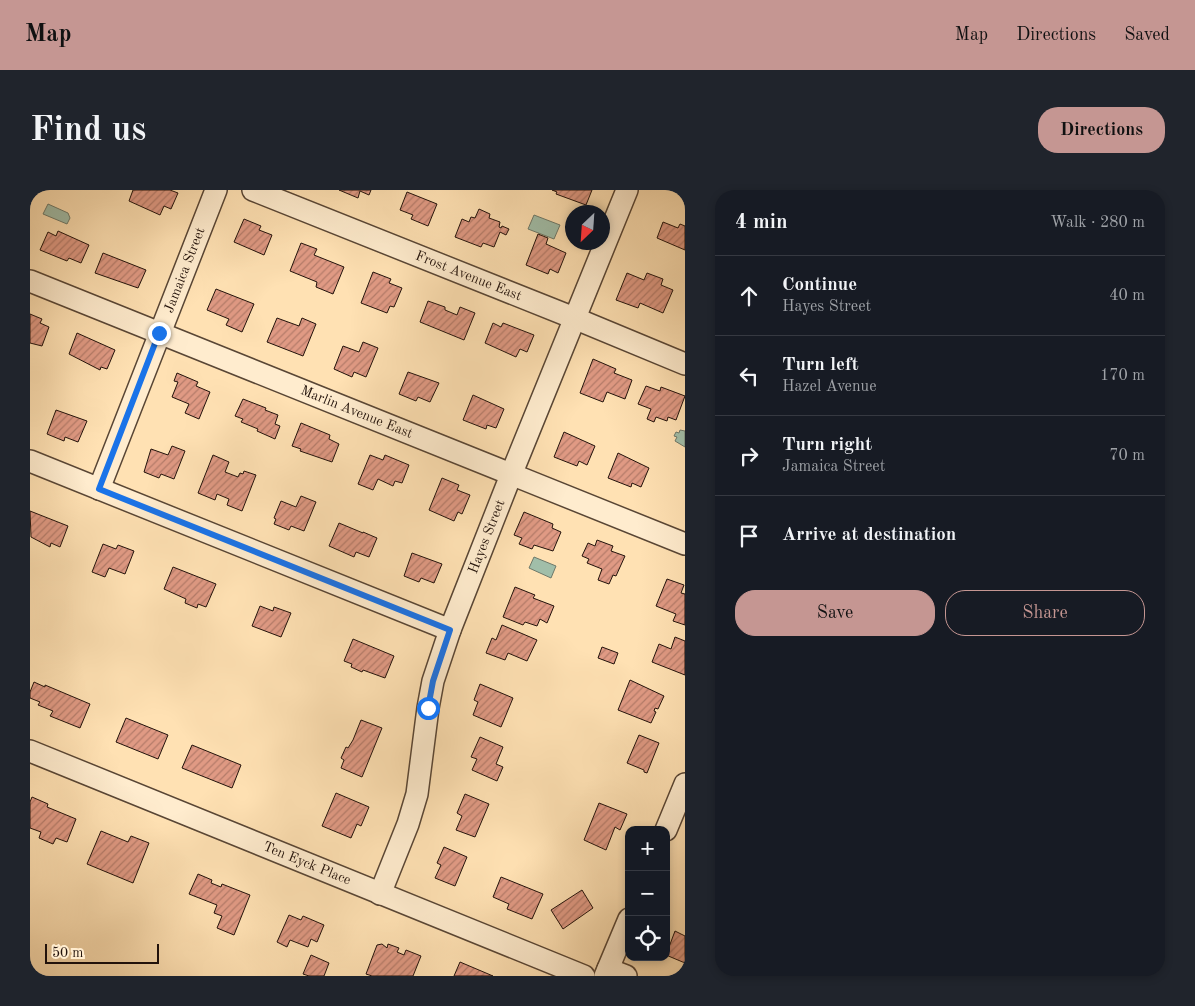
<!DOCTYPE html>
<meta charset="utf-8">
<style>
:root{--surface:#171b24;--page:#20242c;--text:#f1f3f6;--muted:#9ea1a6;--line:#363941;--accent:#c59692}
body{margin:0;font-family:"Old Standard TT",serif;background:var(--page);color:var(--text)}
.controls{position:absolute;right:15px;bottom:15px;display:grid;overflow:hidden;border-radius:10px;box-shadow:0 2px 8px #0003}
.controls button{width:45px;height:45px;display:grid;place-items:center;padding:0;border:0;border-bottom:1px solid var(--line);background:var(--surface);color:var(--text);font:25px sans-serif}
.compass{position:absolute;left:535px;top:15px;width:45px;height:45px;border-radius:50%;background:var(--surface);box-shadow:0 2px 8px #0003;rotate:205deg}
.scale{position:absolute;left:15px;bottom:12px;width:114px;box-sizing:border-box;padding-left:5px;border:2px solid #22120b;border-top:0;font-size:14px;line-height:18px;white-space:nowrap;color:#22120b;-webkit-text-stroke:4px #ffecce;paint-order:stroke}
.stop{position:absolute;width:15px;height:15px;margin:-11px;border:4px solid #1a73e8;border-radius:50%;background:#fff}
.stop.end{background:#1a73e8;border-color:#fff;box-shadow:0 1px 5px #0008}
.list{margin:0;padding:0;list-style:none}
h2{display:flex;justify-content:space-between;align-items:center;height:65px;margin:0;padding:0 20px;font-size:21px}
h2 small{font-size:16px;font-weight:400;color:var(--muted)}
.list li{display:grid;grid-template-columns:32px 1fr auto;gap:15px;align-items:center;box-sizing:border-box;height:80px;padding:0 20px;border-top:1px solid var(--line)}
.list b{display:block;font-size:19px;white-space:nowrap}
.list p{margin:0;font-size:16px;white-space:nowrap;color:var(--muted)}
.list em{font-size:16px;font-style:normal;color:var(--muted)}
.actions{display:flex;gap:10px;padding:15px 20px}
.actions a{flex:1;padding:11px 0;border:1px solid var(--accent);border-radius:20px;text-align:center;font-size:18px;color:var(--accent)}
.actions .main{background:var(--accent);color:#111}
.icon{flex:none;width:28px;height:28px;fill:none;stroke:currentColor;stroke-width:2;stroke-linecap:round;stroke-linejoin:round}
.map{position:relative;flex:none;width:655px;height:786px;overflow:hidden;border-radius:20px}
header{display:flex;align-items:center;gap:30px;box-sizing:border-box;height:70px;padding:0 25px;background:var(--accent);color:#111}
header strong{font-size:24px}
nav{display:flex;gap:28px;margin-inline-start:auto;font-size:18px}
.intro{display:flex;align-items:center;justify-content:space-between;box-sizing:border-box;height:120px;padding:0 30px}
h1{margin:0;font-size:35px}
.button{padding:12px 22px;border-radius:20px;background:var(--accent);color:#111;font-size:18px;font-weight:700}
main{display:flex;gap:30px;padding:0 30px}
aside{flex:1;background:var(--surface);border-radius:20px;box-shadow:0 2px 8px #0003}
.map>svg:first-child{display:block}
.water{fill:#a1bea9;stroke:#6e796a}
.building{fill:url(#building-hatch);stroke:#22120b}
.lines{fill:none;stroke-linecap:round;stroke-linejoin:round}
.minor-casing{stroke:#594635;stroke-width:24}
.minor{stroke:#ffecce;stroke-width:21}
.route{stroke:#1a73e8;stroke-width:6}
.labels{text-anchor:middle;dominant-baseline:central;stroke-width:4;stroke-linejoin:round;paint-order:stroke}
.street-label{font-size:14px;fill:#22120b;stroke:#ffecce}
</style>
<header>
<strong>Map</strong>
<nav><a>Map</a><a>Directions</a><a>Saved</a></nav>
</header>
<div class="intro"><h1>Find us</h1><a class="button">Directions</a></div>
<main>
<div class="map">
<svg width="655" height="786" viewBox="0 0 655 786">
<defs>
<pattern id="building-hatch" width="6" height="6" patternUnits="userSpaceOnUse" patternTransform="scale(1.25)"><rect width="6" height="6" fill="#e09a84"/><path d="M-1 1l2-2M0 6l6-6M5 7l2-2" fill="none" stroke="#b57c6a"/></pattern>
</defs>
<rect width="100%" height="100%" fill="#ffe1b3"/>
<filter id="stains"><feTurbulence type="fractalNoise" baseFrequency=".004" numOctaves="4"/><feColorMatrix values="0 0 0 0 .2 0 0 0 0 .09 0 0 0 0 .02 0 0 0 .5 -.17"/></filter>
<radialGradient id="worn" r=".72"><stop offset=".6" stop-color="#630" stop-opacity="0"/><stop offset="1" stop-color="#630" stop-opacity=".3"/></radialGradient>
<path class="water" d="M18 14 38 23 40 28 37 34 13 24Z
M504 25 530 35 524 49 498 39Z
M650 240 655 241V257L645 251 647 247 644 246 646 242 649 243Z
M504 367 526 376 521 388 499 378Z"/>
<path class="building" d="M103 0H140L148 3 141 19 134 16 130 25 99 11Z
M309 0H341L339 5 330 1 328 8Z
M522 0H562L556 15 526 4 527 2Z
M377 2 407 14 398 36 381 29 383 25 370 20Z
M449 19 460 24 459 28 470 32 469 37 471 38 472 36 479 39 476 45 470 42 464 57 453 53 451 57 425 47 432 29 439 32 441 27 445 28Z
M214 29 231 36 229 40 242 45 234 65 204 52Z
M633 32 648 38 650 34 655 36V60L627 48Z
M28 41 59 55 51 73 39 68 37 71 10 60 18 42 26 46Z
M508 44 518 48 516 54 536 63 528 83 520 79 518 84 496 75Z
M271 53 287 59 284 65 314 77 303 104 286 97 287 92 260 81Z
M73 63 116 80 108 98 65 83Z
M343 82 361 89 359 93 372 98 364 117 360 116 357 123 331 113Z
M597 83 614 90 617 83 633 89 631 95 643 100 633 123 610 113 608 118 586 110Z
M186 99 224 114 212 142 196 135 199 129 177 120Z
M398 111 415 117V120L427 125 430 117 445 123 434 150 390 132Z
M0 124 12 129 10 133 19 137 12 156 0 153Z
M247 128 269 136 272 128 286 134 273 166 237 152Z
M463 133 471 137 473 133 504 145 497 162 490 159 486 167 455 153Z
M47 143 85 160 77 179 71 177 70 180 39 164Z
M333 152 348 158 336 187 324 182 322 187 304 179 313 156 329 162Z
M563 169 586 179 584 183 602 190 595 209 577 202 573 212 550 203Z
M378 182 409 193 400 212 388 207 386 211 369 204Z
M147 183 168 192 166 196 180 202 169 229 155 223 159 214 142 207 148 192 144 191Z
M616 196 630 201 631 197 655 206 646 230 638 227 637 231 626 227 624 232 617 229 621 219 608 214Z
M443 205 474 219 466 238 457 235 456 239 433 230Z
M213 209 236 218 235 220 248 225 245 234 250 236 245 249 227 241 228 239 211 232 213 229 205 226Z
M26 220 57 231 48 252 35 247 34 251 17 244Z
M271 233 300 245 299 249 309 254 302 272 270 261 271 259 262 256Z
M534 242 565 256 557 275 549 271 547 276 524 267Z
M142 256 155 261 144 289 131 284 129 288 114 282 121 259 138 265Z
M588 263 619 278 611 297 602 293 601 297 578 288Z
M183 265 199 272 195 282 208 287 210 283 213 284 214 281 226 285 212 321 197 315 199 309 187 304 185 310 168 303Z
M340 265 353 270 355 265 379 275 372 293 365 291 363 296 348 289 343 300 328 294Z
M412 288 429 295 427 300 440 305 432 324 428 322 424 331 399 320Z
M271 306 286 312 274 341 261 336 259 340 244 334 246 329 244 328 251 311 266 317Z
M0 321 38 336 30 357 21 353 20 357 1 347Z
M494 322 523 334 522 338 531 342 523 361 504 355 502 359 489 354 492 348 484 345Z
M309 333 333 343V342L347 348 339 367 326 362 324 367 299 356Z
M567 350 583 356 581 361 595 366 586 386 583 385 579 394 568 390 572 379 557 373 559 369 552 366 558 353 565 356Z
M73 354 86 359 88 355 104 361 95 384 79 378 75 387 62 382Z
M382 363 412 374 404 393 391 388 389 392 374 386Z
M143 377 186 394 176 417 168 414 167 418 155 413 156 409 134 399Z
M637 389 654 395 651 403 655 404V435L643 431 646 424 626 416Z
M485 397 505 405 503 408 524 416 517 433 510 429 507 436 495 432 493 435 473 427Z
M230 416 243 421 244 417 261 423 251 447 222 436Z
M472 435 507 450 497 471 478 463 475 470 456 463 462 448 466 450Z
M645 447 655 451V485L622 472 629 454 641 459Z
M323 449 364 466 355 488 333 480 332 482 321 477 322 474 314 471Z
M572 457 588 463 584 474 568 468Z
M600 490 634 506 628 519 625 518 624 521 626 522 621 533 588 520Z
M4 492 15 497V495L60 514 50 538 20 526 23 521 8 515 10 512 0 508V502Z
M450 494 483 508 471 537 443 525 448 512 444 510Z
M96 528 138 545 128 569 86 552Z
M331 530 352 538 332 587 311 578 314 570 311 568 316 557 318 558 323 550Z
M609 545 629 553 617 583 614 582V580L597 573Z
M450 547 473 557 466 574 473 577 467 591 442 580 447 569 441 567Z
M162 555 211 575 202 598 152 578Z
M306 603 339 617 331 636 327 634 321 648 292 636Z
M435 604 459 614 445 647 426 640 432 626 427 623Z
M2 607 18 614 17 617 46 629 37 652 26 648 23 654 9 648 11 642 0 638V612Z
M569 613 597 624 590 640 585 637 576 660 554 650Z
M71 641 98 652 101 646 119 653 103 693 57 674Z
M414 657 437 667 425 696 405 688 411 675 407 673Z
M168 684 182 690 181 693 191 697 192 694 220 705 204 745 187 738 192 726 184 723 187 715 159 704Z
M471 687 513 704 502 729 477 719 479 714 463 707Z
M552 700 563 718 533 739 521 720Z
M259 725 271 730 273 726 294 735 287 752 281 749 278 757 260 750 257 757 247 752Z
M645 741 655 746V773L636 765Z
M352 754 357 758 358 754 369 758 367 762 374 765 376 760 391 766 383 786H342L336 784 347 755Z
M281 765 299 773 294 786H279L273 784Z
M430 772 463 786H424Z"/>
<g class="lines">
<defs>
<g id="minor">
<path id="s1" d="M223 0 544 128 655 174"/>
<path id="s2" d="M0 91 655 354"/>
<path d="M0 271 420 440"/>
<path id="s3" d="M69 299 186 0"/>
<path id="s4" d="M0 561 554 786"/>
<path d="M636 640 655 594"/>
<path id="s5" d="M350 704 378 634 387 604 398 518 403 491 420 440 481 285 597 0"/>
<path d="M578 779 596 786"/>
<path d="M575 786 599 729"/>
</g>
</defs>
<use href="#minor" class="minor-casing"/>
<use href="#minor" class="minor"/>
</g>
<g class="lines">
<path class="route" d="M129 143 69 299 420 440 403 491 398 518"/>
</g>
<g class="labels">
<g class="street-label">
<text stroke="none"><textPath href="#s3" startOffset="235">Jamaica Street</textPath></text>
<text stroke="none"><textPath href="#s1" startOffset="232">Frost Avenue East</textPath></text>
<text stroke="none"><textPath href="#s2" startOffset="352">Marlin Avenue East</textPath></text>
<text stroke="none"><textPath href="#s5" startOffset="375">Hayes Street</textPath></text>
<text stroke="none"><textPath href="#s4" startOffset="299">Ten Eyck Place</textPath></text>
</g>
</g>
<rect width="100%" height="100%" filter="url(#stains)"/>
<rect width="100%" height="100%" fill="url(#worn)"/>
</svg>
<div class="controls">
<button>+</button>
<button>−</button>
<button><svg class="icon" aria-label="locate" viewBox="0 0 24 24"><circle cx="12" cy="12" r="6"/><path d="M12 2v4M12 18v4M2 12h4M18 12h4"/></svg></button>
</div>
<svg class="compass" viewBox="-18 -18 36 36"><path d="M0-13l5 13h-10z" fill="#e53935"/><path d="M0 13l5-13h-10z" fill="#9ea1a6"/></svg>
<div class="scale">50 m</div>
<div class="stop" style="left:398px;top:518px"></div>
<div class="stop end" style="left:129px;top:143px"></div>
</div>
<aside>
<h2>4 min<small>Walk · 280 m</small></h2>
<ul class="list">
<li><svg class="icon" aria-label="ahead" viewBox="0 0 24 24"><path d="M12 20V5M6 11l6-6 6 6"/></svg><div><b>Continue</b><p>Hayes Street</p></div><em>40 m</em></li>
<li><svg class="icon" aria-label="left" viewBox="0 0 24 24"><path d="M17 20v-9H6M10 6l-5 5 5 5"/></svg><div><b>Turn left</b><p>Hazel Avenue</p></div><em>170 m</em></li>
<li><svg class="icon" aria-label="right" viewBox="0 0 24 24"><path d="M7 20v-9h11M14 6l5 5-5 5"/></svg><div><b>Turn right</b><p>Jamaica Street</p></div><em>70 m</em></li>
<li><svg class="icon" aria-label="arrive" viewBox="0 0 24 24"><path d="M6 21V4h12l-3 4 3 4H6"/></svg><div><b>Arrive at destination</b></div></li>
</ul>
<div class="actions"><a class="main">Save</a><a>Share</a></div>
</aside>
</main>
